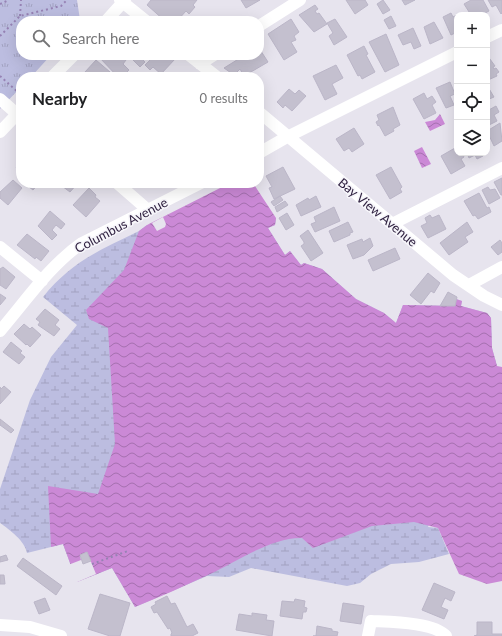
<!DOCTYPE html>
<meta charset="utf-8">
<style>
:root{--surface:#fff;--page:#f2f2f2;--text:#202124;--muted:#757577;--line:#e0e0e0}
body{margin:0;font-family:Lato,sans-serif;background:var(--page);color:var(--text)}
.controls{position:absolute;right:12px;top:12px;display:grid;overflow:hidden;border-radius:8px;box-shadow:0 4px 16px #0002}
.controls button{width:36px;height:36px;display:grid;place-items:center;padding:0;border:0;border-bottom:1px solid var(--line);background:var(--surface);color:var(--text);font:20px sans-serif}
.list{margin:0;padding:0;list-style:none}
h2{display:flex;justify-content:space-between;align-items:center;height:52px;margin:0;padding:0 16px;font-size:17px}
h2 small{font-size:13px;font-weight:400;color:var(--muted)}
.icon{flex:none;width:22px;height:22px;fill:none;stroke:currentColor;stroke-width:2;stroke-linecap:round;stroke-linejoin:round}
.map{position:relative;flex:none;width:502px;height:636px;overflow:hidden}
.search{position:absolute;background:var(--surface);box-shadow:0 4px 16px #0002;left:16px;top:16px;width:248px;height:44px;display:flex;align-items:center;gap:10px;box-sizing:border-box;padding:0 14px;border-radius:16px;color:var(--muted);font-size:15px}
.panel{position:absolute;background:var(--surface);box-shadow:0 4px 16px #0002;left:16px;top:72px;width:248px;height:116px;border-radius:16px}
.map>svg:first-child{display:block}
.wetland{fill:url(#wetland-marsh)}
.park{fill:url(#park-tufts)}
.water{fill:url(#water-waves)}
.pier{fill:#e7e4ee}
.building{fill:#c4c0cf;stroke:#bbb6c8}
.lines{fill:none;stroke-linecap:round;stroke-linejoin:round}
.path{stroke:#9682b4;stroke-width:2;stroke-dasharray:2 3;stroke-linecap:butt}
.minor{stroke:#fff;stroke-width:12}
.labels{text-anchor:middle;dominant-baseline:central;stroke-width:3;stroke-linejoin:round;paint-order:stroke}
.street-label{font-size:13px;fill:#302241;stroke:#f6f5fa}
</style>
<div class="map">
<svg width="502" height="636" viewBox="0 0 502 636">
<defs>
<pattern id="wetland-marsh" width="20" height="14" patternUnits="userSpaceOnUse"><rect width="20" height="14" fill="#bcbde0"/><path d="M1 5h8M5 5V1M11 12h8M15 12V8" fill="none" stroke="#a2a2c1"/></pattern>
<pattern id="park-tufts" width="24" height="20" patternUnits="userSpaceOnUse"><rect width="24" height="20" fill="#bcbde0"/><path d="M3 7l-1-3M5 7V3M7 7l1-3M15 17l-1-3M17 17v-4M19 17l1-3" fill="none" stroke="#a2a2c1"/></pattern>
<pattern id="water-waves" width="16" height="10" patternUnits="userSpaceOnUse"><rect width="16" height="10" fill="#cb89d6"/><path d="M0 5q4-4 8 0t8 0" fill="none" stroke="#a570af"/></pattern>
</defs>
<rect width="100%" height="100%" fill="#e7e4ee"/>
<path class="wetland" d="M276 218 275 225 268 228 285 255 290 251 301 265 304 263 322 269 356 299 384 313 396 323 403 305 455 306 456 299 462 301 461 306 487 313 491 318 492 348 497 366 428 527 438 528 449 554 419 562 391 564 371 574 360 583 347 586 251 568 229 577 207 576 135 607 112 568 77 582 63 544 27 553C25 541 10 530 0 523V489L30 400 51 357 77 325 43 297C71 262 100 250 139 231L147 225Z"/>
<path class="park" d="M0 0H77L80 20 21 21V55H51L31 77H21V87L0 109Z"/>
<path class="water" d="M440 114 445 124 430 131 425 122 435 120Z
M422 147 431 164 422 168 414 151Z
M230 183H253L276 218 275 225 268 228 285 255 290 251 301 265 304 263 322 269 356 299 384 313 396 323 403 305 455 306 456 299 462 301 461 306 487 313 491 318 492 348 497 366 502 367V581L487 584 459 574 438 528 414 522 372 526 313 548 302 538C272 537 236 562 208 575 184 586 160 597 135 607L112 568 77 582 63 544 51 547 48 486 98 494 115 444 108 328 89 319 86 310 124 270 139 231 147 225Z"/>
<path class="pier" d="M163 217 166 224 165 227 157 231 152 223Z
M87 552 96 574 75 583 68 565 81 560 80 555Z"/>
<path class="building" d="M151 0H197L193 5 195 7 189 14 186 11 177 21H165L147 5Z
M241 0H260L246 8Z
M346 0H365L368 5 355 14Z
M383 0 390 10 383 14 377 4Z
M402 0H415L405 5Z
M471 0H483L489 11 481 15H471L464 4Z
M488 0H502V13L501 14 496 5 492 7Z
M315 5 318 9 315 11 317 14 319 13 327 24 314 32 299 15Z
M451 13 453 17 459 14 460 15H457V32L451 35 443 17Z
M391 16 396 26 389 29 384 20Z
M291 19 299 32 294 36 296 40 291 42 297 52 284 60 268 34Z
M335 19 347 37 334 45 329 36 333 33 327 23Z
M434 22 443 38 430 44 424 27Z
M413 28 421 46 414 49 411 42 403 45 398 35Z
M386 34 399 65 385 72 369 42Z
M364 46 368 54 366 55 375 72 362 79 360 75 358 76 347 55Z
M259 48 268 62 244 76 240 69 234 75 224 68 245 55H259Z
M101 55H122L126 60 123 64 129 70 122 77H118L99 57Z
M135 55H147L143 60 145 62 140 67 133 60 137 56Z
M155 55H171L175 59 161 74 153 67 150 70 145 65Z
M487 55 495 66 493 67 494 69 496 68 499 72 496 74 497 76 488 80Z
M96 60 110 72 107 75 109 77H90L85 72Z
M336 65 343 78 332 84 337 94 325 100 313 76Z
M450 82 455 94 450 96 454 105 446 108 436 88Z
M488 87 494 97 487 100V88Z
M289 89 295 94 299 90 306 96 292 111 285 105 283 108 277 102Z
M424 93 427 99 432 96 436 102 432 105 436 113 424 119 413 99Z
M496 106 499 112 494 115 497 121 487 126V111Z
M393 107 400 125 393 129 394 131 385 136 379 125 378 126 376 122 379 120 377 115Z
M500 123 502 141 494 146 487 131Z
M354 128 364 144 352 152 349 148 344 151 336 139Z
M455 148 457 153H462L464 157 461 159 465 166 451 174 441 156Z
M467 153H482L483 156 477 159 475 155 469 158Z
M20 163 21 164V178L17 175 20 172 16 168Z
M283 167 295 189 274 199 269 188 272 187 266 176Z
M391 167 402 187 400 189 402 192 390 199 376 175Z
M502 178V195H501L494 182Z
M13 180 22 188 8 205 0 198V192Z
M24 183H39L33 190Z
M65 183H76L77 184 70 192 62 186Z
M488 187 490 190 495 189 500 198 489 204 482 190Z
M89 188 96 195 95 197 100 201 86 217 73 205Z
M479 193 487 208 489 207 491 212 478 219 475 215 473 216 464 201Z
M280 196 283 200 274 206 271 202Z
M316 196 321 207 301 216 296 205 308 198 309 200Z
M285 201 288 205 277 212 275 207Z
M334 207 340 221 315 232 311 224 316 222 314 217Z
M50 211 65 224 61 229 56 225 52 230 57 235 52 240 38 226Z
M287 213 294 225 286 230 279 218Z
M430 215 432 218 439 215 446 229 428 238 421 226 427 223 425 218Z
M348 222 353 232 350 233V235L334 242 329 231Z
M467 222 473 232 465 237 468 242 449 255 440 243Z
M308 230 323 253 311 261 301 246 304 244V242L300 236Z
M27 234 49 251 41 261 36 257 35 259 17 245Z
M370 238 373 246 364 255 353 259 347 245 362 239 363 242Z
M500 240 502 243V252L498 255 491 247Z
M395 248 400 259 373 271 368 260Z
M3 267 15 277 6 289 0 285V269Z
M428 273 440 283 434 293 431 291 421 304 410 295Z
M448 292 457 297 455 306H440Z
M0 294 6 298 0 305Z
M45 309 59 320 55 325 60 329 54 336 38 325 40 322 36 319Z
M24 324 30 329 32 327 41 335 30 347 27 344 26 345 14 334Z
M11 342 22 351 20 353 25 357 19 364 3 352Z
M4 386 11 392 0 404V387L1 389Z
M0 419 14 430 11 433 0 425Z
M87 552 91 561 83 564 80 555Z
M6 555 8 560 0 562V557Z
M23 558 62 586 56 595 17 566Z
M0 575H4L5 584H0Z
M434 583 455 592 451 601 445 598 441 607 448 610 444 619 422 610Z
M100 594 130 603 120 636H110L88 629Z
M167 596 171 604 175 603 187 627 193 624 198 633 192 636H171V634L172 633 170 628 168 629 157 612 154 613 151 607 156 604 155 602Z
M45 598 50 610 39 614 34 602Z
M295 599 305 601 304 607 307 608 306 612H303L302 619 280 616 282 601 294 602Z
M343 603 364 606 361 624 340 621Z
M252 613 267 615 266 620 274 621 272 636 236 630 239 614 252 616Z
M477 622H492V634H502V636H474L477 635Z
M317 626 332 629V631L338 632 337 636H313H316Z"/>
<g class="lines">
<path class="path" d="M0 4 9 0
M20 16 21 0
M0 36 20 16 61 6 67 0
M0 76 20 94
M92 564 128 551"/>
<path class="minor" d="M120 0 146 21
M106 21 125 0
M259 26 300 0
M487 37 502 30
M189 55 217 77
M200 64 214 55
M52 77 74 55
M0 99 17 114
M259 112 453 275 484 296 502 305
M0 132 21 110
M259 153 287 137 457 52
M117 183 148 210
M392 224 502 168
M0 247 42 281
M469 285 502 267
M0 331C26 301 49 266 82 243L201 183
M0 625 30 627 61 636
M368 636 371 621C389 622 434 622 446 636"/>
</g>
<g class="labels">
<g class="street-label">
<text transform="translate(378 212) rotate(40)">Bay View Avenue</text>
<text transform="translate(121 225) rotate(-28)">Columbus Avenue</text>
</g>
</g>
</svg>
<div class="controls">
<button>+</button>
<button>−</button>
<button><svg class="icon" aria-label="locate" viewBox="0 0 24 24"><circle cx="12" cy="12" r="6"/><path d="M12 2v4M12 18v4M2 12h4M18 12h4"/></svg></button>
<button><svg class="icon" aria-label="layers" viewBox="0 0 24 24"><path d="M12 4l9 5-9 5-9-5zM3 14l9 5 9-5"/></svg></button>
</div>
<div class="search"><svg class="icon" aria-label="search" viewBox="0 0 24 24"><circle cx="10" cy="10" r="6"/><path d="M15 15l6 6"/></svg>Search here</div>
<section class="panel">
<h2>Nearby<small>0 results</small></h2>
<ul class="list">
</ul>
</section>
</div>
